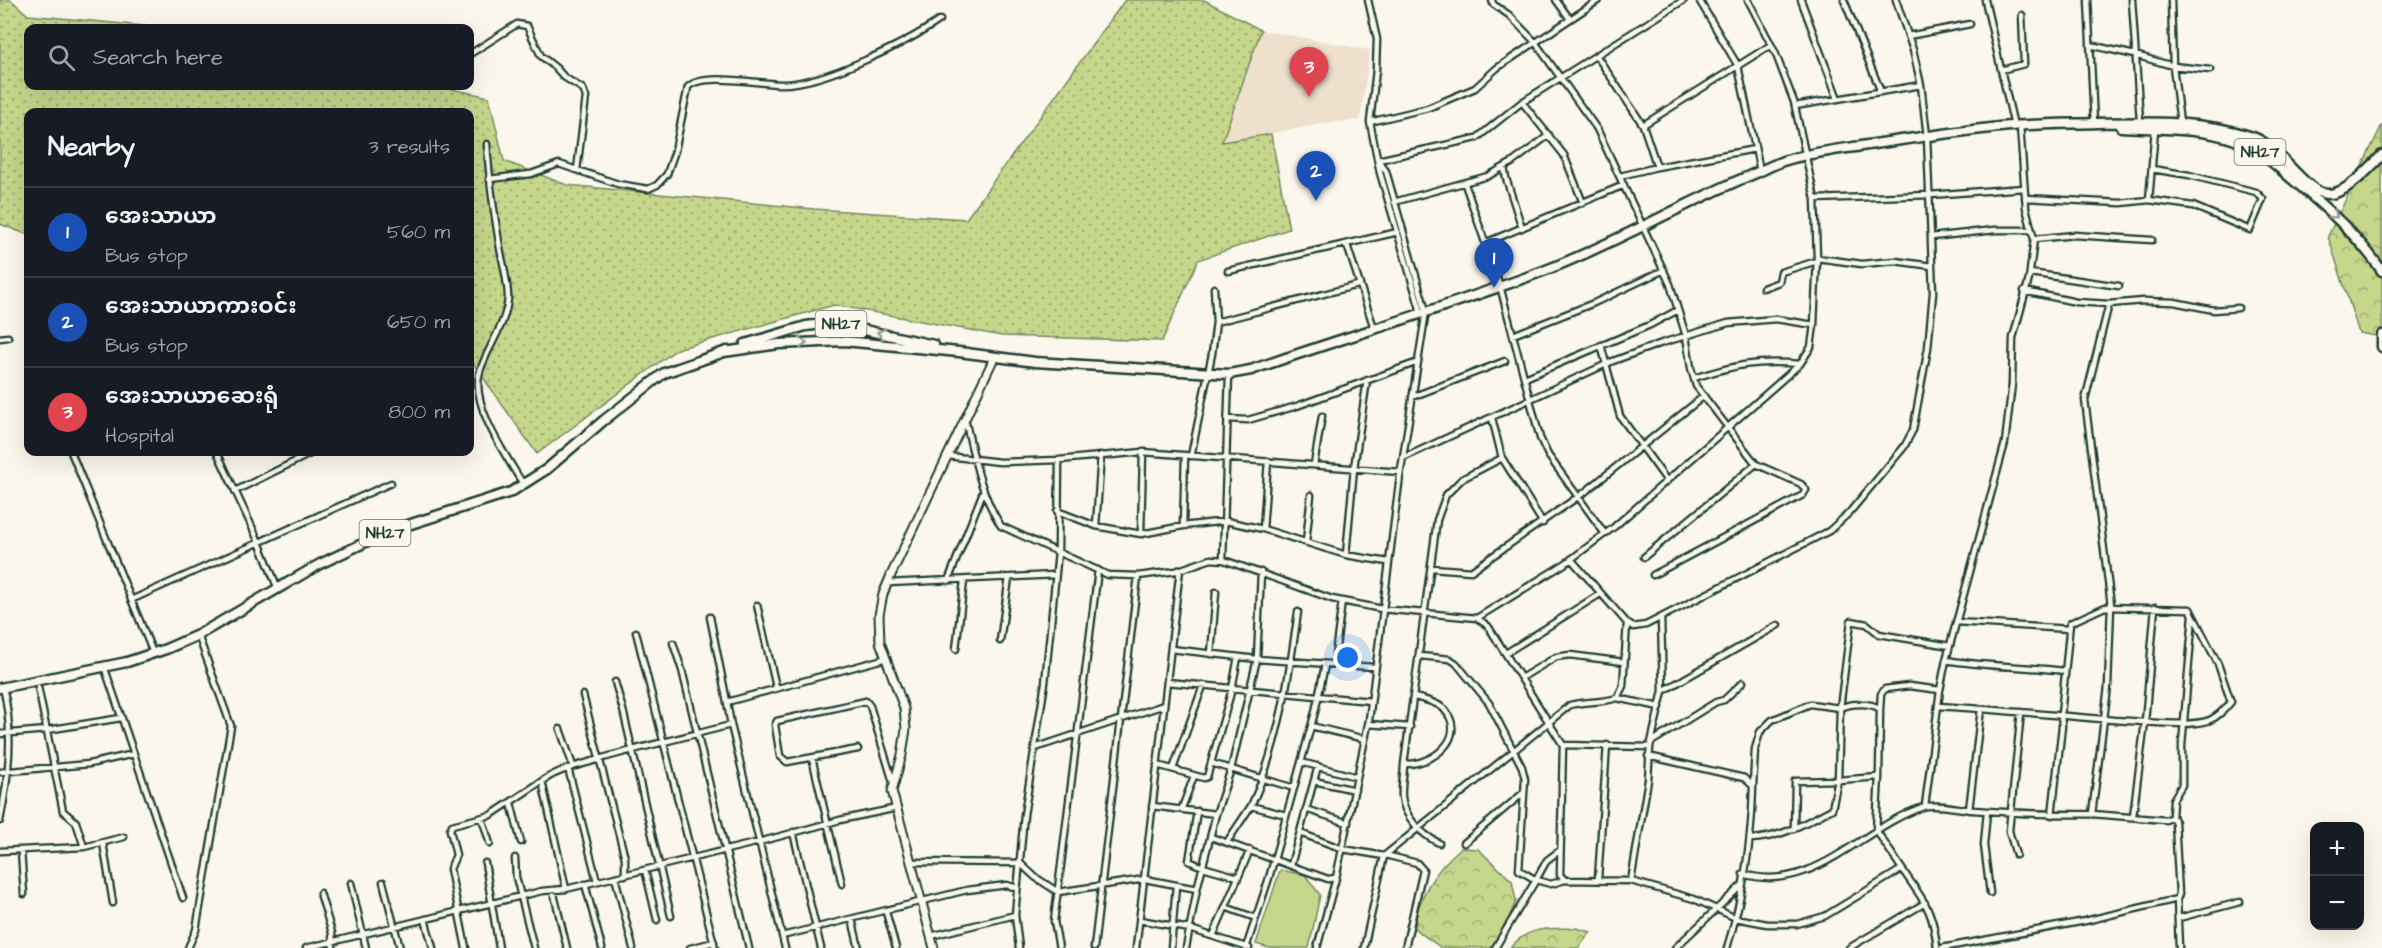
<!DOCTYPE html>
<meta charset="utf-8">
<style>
:root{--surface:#171b24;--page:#20242c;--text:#f1f3f6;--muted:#9ea1a6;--line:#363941;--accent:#92a19f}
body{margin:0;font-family:"Architects Daughter","Noto Sans Myanmar",sans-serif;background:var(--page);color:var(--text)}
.controls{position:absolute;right:18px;bottom:18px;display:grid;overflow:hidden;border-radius:12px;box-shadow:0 6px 24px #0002}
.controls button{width:54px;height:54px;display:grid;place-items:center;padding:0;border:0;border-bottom:2px solid var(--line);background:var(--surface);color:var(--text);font:30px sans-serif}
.you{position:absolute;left:1348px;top:658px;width:21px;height:21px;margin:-15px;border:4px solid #fff;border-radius:50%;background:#1a73e8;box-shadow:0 0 0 9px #1a73e833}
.badge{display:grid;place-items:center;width:39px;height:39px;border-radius:50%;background:var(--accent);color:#fff;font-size:20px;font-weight:700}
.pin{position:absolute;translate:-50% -50px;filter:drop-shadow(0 2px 3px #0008)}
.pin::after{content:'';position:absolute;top:32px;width:21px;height:18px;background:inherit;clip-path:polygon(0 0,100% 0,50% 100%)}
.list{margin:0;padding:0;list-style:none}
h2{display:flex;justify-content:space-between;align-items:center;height:78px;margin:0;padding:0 24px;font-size:26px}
h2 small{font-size:20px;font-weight:400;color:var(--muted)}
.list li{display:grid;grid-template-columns:39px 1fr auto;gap:18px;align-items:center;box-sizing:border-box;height:90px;padding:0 24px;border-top:2px solid var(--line)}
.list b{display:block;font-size:22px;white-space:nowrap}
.list p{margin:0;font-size:20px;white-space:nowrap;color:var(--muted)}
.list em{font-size:20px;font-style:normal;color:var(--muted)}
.icon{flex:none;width:33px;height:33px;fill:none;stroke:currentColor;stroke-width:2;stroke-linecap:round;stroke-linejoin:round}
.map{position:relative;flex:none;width:2382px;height:948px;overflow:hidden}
.search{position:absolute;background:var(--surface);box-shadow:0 6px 24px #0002;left:24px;top:24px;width:450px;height:66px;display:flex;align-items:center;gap:15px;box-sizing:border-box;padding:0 21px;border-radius:12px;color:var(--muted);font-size:22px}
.panel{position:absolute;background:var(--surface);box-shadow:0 6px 24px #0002;left:24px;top:108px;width:450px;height:348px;border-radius:12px}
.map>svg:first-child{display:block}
.built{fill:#eee0cc}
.grass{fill:url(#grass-dots);stroke:#728a60;stroke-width:1.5}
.forest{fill:url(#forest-crowns);stroke:#728a60;stroke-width:1.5}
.pitch{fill:#c6d68b;stroke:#728a60;stroke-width:1.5}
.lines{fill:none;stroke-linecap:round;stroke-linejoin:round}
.street-casing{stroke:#1f3d34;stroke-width:9}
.secondary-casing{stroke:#1f3d34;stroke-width:11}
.highway-casing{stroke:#1f3d34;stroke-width:13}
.street{stroke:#fbf7ec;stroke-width:4.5}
.secondary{stroke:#fbf7ec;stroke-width:7}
.highway{stroke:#fbf7ec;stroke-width:8}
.oneway{stroke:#8d9a90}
.labels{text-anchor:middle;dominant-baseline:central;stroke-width:5;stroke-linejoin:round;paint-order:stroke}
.shield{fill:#fbf7ec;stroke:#61756b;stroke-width:1.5}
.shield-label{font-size:16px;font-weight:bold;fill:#1f3d34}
</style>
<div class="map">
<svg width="2382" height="948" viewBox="0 0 2382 948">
<defs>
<pattern id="grass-dots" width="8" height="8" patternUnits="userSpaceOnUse" patternTransform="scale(1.5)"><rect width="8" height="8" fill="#c6d68b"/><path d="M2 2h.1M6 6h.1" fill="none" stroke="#a0af72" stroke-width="1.8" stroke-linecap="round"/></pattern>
<pattern id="forest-crowns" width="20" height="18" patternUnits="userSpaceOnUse" patternTransform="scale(1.5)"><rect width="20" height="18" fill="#c6d68b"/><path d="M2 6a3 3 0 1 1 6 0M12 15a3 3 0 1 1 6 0" fill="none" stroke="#a0af72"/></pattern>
</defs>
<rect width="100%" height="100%" fill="#fbf7ec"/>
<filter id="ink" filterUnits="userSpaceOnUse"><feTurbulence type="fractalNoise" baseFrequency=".0167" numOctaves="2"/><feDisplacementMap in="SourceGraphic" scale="12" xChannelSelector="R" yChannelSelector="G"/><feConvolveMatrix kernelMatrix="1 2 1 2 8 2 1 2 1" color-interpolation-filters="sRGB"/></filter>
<g filter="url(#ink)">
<path class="built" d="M1261 30 1370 50 1360 120 1328 123 1222 142Z"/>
<path class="grass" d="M0 0H11L28 15 166 28H28V86H437L489 97 504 161 567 185 814 209 966 219 1125 0H1204L1261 30 1222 142 1271 134 1289 229 1198 260 1162 341 1002 336 834 305 677 349 537 454 470 359V112H28V235L0 224Z"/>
<path class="forest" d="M2382 125V337L2359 333 2328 236Z
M1461 848 1478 849 1512 881 1516 901 1500 939 1489 948 1440 947 1415 929C1416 897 1437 868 1461 848Z
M1576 928 1591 932 1578 948H1510C1529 925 1550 929 1576 928Z"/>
<path class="pitch" d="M1280 870 1305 875 1320 895 1309 948H1269L1256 944Z"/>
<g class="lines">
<defs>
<path id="street" d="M1368 0 1377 39 1376 70 1370 122 1380 173 1421 312
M1492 0 1493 4 1509 15 1535 42 1597 129 1670 284 1686 336 1691 368 1696 386 1756 464 1644 557
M1556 0 1570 19
M1699 0 1738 66 1760 171
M1801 0 1838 99
M1844 0 1881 92
M1985 0 2014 126
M2088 0 2094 123
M2132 0 2140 121
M2171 0 2173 66 2180 123
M1908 36 1970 24
M2090 45 2135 55 2173 66 2210 70
M470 54 517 24 527 26 541 56 556 68 564 77 583 89 586 97 577 170
M1596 55 1643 125 1657 167
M2001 70 2024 64 2022 15
M1522 102 1564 155 1583 203
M1795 106 1921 85
M1370 122 1428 108 1475 88 1497 68 1599 0
M1643 125 1771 45
M487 144C489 179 494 213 500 248 503 264 508 282 508 298 506 325 488 346 480 371 469 404 507 457 523 484
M1378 160 1477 138 1522 102 1684 0
M1504 167 1506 178 1522 228
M1620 176 1657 167 1755 149
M489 179 531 174 559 164 618 184 648 189 657 185 667 174 675 151 688 87C702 72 761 84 783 84 823 84 907 43 940 20
M1465 184 1500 286 1540 438 1548 455 1605 534
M2025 198 2121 203 2149 200 2155 129
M1815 199 1930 195 2024 188
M2149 200 2193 206 2250 230 2263 199 2256 192 2189 175 2152 169
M1394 202 1488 176 1513 162 1549 135
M1931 237 1995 230H2031
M2034 239 2074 235 2152 240
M1485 243 1624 185
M1347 245 1374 328
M1817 258 1862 264 1895 261 1932 266
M1228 271 1398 232
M2030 273 2119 286
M1763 288 1779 282 1781 272 1817 261
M2024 291 2076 302 2109 304 2143 301 2174 302 2214 310 2238 308
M1216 322 1358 285
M1513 335 1594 303 1664 270
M0 338 8 337
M1601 345 1620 416 1667 481
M1525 378 1650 325 1678 310
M1694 378C1735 365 1757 360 1800 364
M1412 397 1505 361
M1492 418 1502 458 1543 523
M965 419C974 457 980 493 1001 526L1108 575 1138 576 1176 571 1211 559 1224 560 1332 599 1382 609 1477 618 1488 626 1563 745 1560 875 1565 880 1631 881 1694 899 1736 918 1767 924H1797L1825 916 1902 869C1923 901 1933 907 1937 948
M1227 419 1248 420 1297 406 1418 362
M71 452 153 653
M217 452 259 542 278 589
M947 456 1000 462 1059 460 1143 452 1400 472
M1191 456 1212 354 1216 322 1214 288
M1403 458 1613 361 1662 343 1728 323 1776 319 1814 325
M1314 465 1322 416
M235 491 314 452
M1057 511 1096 526 1141 534 1183 526 1226 521 1263 529 1346 555 1388 562
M1096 526 1101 455
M1183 526 1185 455
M1263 529 1268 461
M1141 534 1143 452
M1306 542 1311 495
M1346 555 1354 468 1367 380
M1571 559 1627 623 1633 627 1646 625 1829 531 1849 513 1904 447 1913 430 1928 348 1933 293 1927 136 1921 85 1913 50 1896 0
M1223 560 1229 374
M1432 568 1471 571 1585 492 1704 396
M1653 575 1803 495 1806 490 1801 484 1756 464
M948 581 983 492
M888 583 1055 575
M131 600 391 483
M757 605 776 687
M710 617 727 702
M1477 618 1566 563 1614 527 1800 364 1811 347 1814 325 1817 258 1815 199 1794 102 1775 52 1748 0
M1956 622 2069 629
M636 632 715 948
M1000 641 1009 578
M673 643 682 670 749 948
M956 649 964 581
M1171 649 1257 659 1374 667
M1506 653 1600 594
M1211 654 1216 592
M1420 656 1450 659 1456 663 1489 703 1522 767 1525 779 1519 870 1536 880 1495 948
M1946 660C1987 667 2024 666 2065 671
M1334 663 1342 601
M104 666 183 898
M1521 678 1556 657 1570 655 1624 662
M615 682 623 710 671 916
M1167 682 1371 701
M38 687 63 811 76 822 84 847
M1663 691 1778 625
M583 695 625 858V875
M1617 698 1660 707
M1939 706C1998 710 2056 715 2114 720 2137 721 2191 728 2210 720 2219 716 2225 709 2231 702L2218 664 2190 609 2105 607 2070 623 2061 715 2062 726 2052 815
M1880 709 1881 694 1885 689 1909 686 1940 690
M1368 724 1410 727
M731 725 785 948
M1311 726 1365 739
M560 729 573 766
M0 734 47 730 121 718
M1653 741 1716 702 1724 700 1743 682
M1563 745 1650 747 1663 691 1661 618
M1035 748 1164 705
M858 749 787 762 780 756 775 725 777 721 866 701 870 706 893 782
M1648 756 1744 778 1753 786C1752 840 1743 896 1727 948
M812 758 842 884
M1301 762 1357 777
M1211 763 1294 788
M1404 764C1432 766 1469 737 1444 709 1437 702 1423 699 1414 697
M1157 765 1204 778 1207 777 1232 689 1238 657
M568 768 597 881
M1173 769 1203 686
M0 772 89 764 134 754
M1314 781 1355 790
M1753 786 1755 749 1760 732 1772 720 1810 704 1840 708 1851 621 1867 624 1879 634 1950 646
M511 803 521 842
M1152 806 1216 814
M1925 806 1940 690 1946 660 2005 443 2012 384 2013 338 2029 279 2034 239 2026 208 2020 126
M1182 808 1194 776
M1306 809 1348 823
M1969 810 1981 709
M1197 811 1189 861 1203 867 1238 877
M1987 811 1984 845 1990 893
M2092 814 2166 820 2172 817 2173 800 2182 785V745L2193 615
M1286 815 1251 806C1279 746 1289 677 1298 612
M2133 816 2145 722 2155 607
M482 818 490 844
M0 821C9 776 14 731 3 687
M1794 829 1795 781 1838 780 1840 708C1850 703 1871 702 1880 709L1879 777
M793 832 821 948
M1300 833 1343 849 1384 856 1570 705C1586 701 1602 703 1617 698L1623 686 1627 623
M1211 837 1328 879 1336 878
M1751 839C1781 838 1805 823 1832 809L1838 780 1879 777 1876 830 1902 869
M1227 842 1251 806
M103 843 113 903
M1439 843C1422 835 1404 817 1402 797 1401 786 1404 774 1404 764L1437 520 1446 495 1462 479 1502 458
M1464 843 1522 794
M0 851 84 847 124 837
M21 851 24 894
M1559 851 1547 860 1536 880 1551 884 1565 880
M1385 855 1417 863 1423 870 1405 948
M2016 855 2009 831 2021 712
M515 858 516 877 534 948
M912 862 1020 863 1035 877 1058 892 1145 879 1197 889
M485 863 499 948
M1291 865 1318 766
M645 870 657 920
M1743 874C1813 895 1862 827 1923 807 1934 803 1960 809 1973 810 2013 813 2052 815 2092 814L2108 687 2111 605 2085 400 2109 304
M615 877 633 948
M1598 879 1607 745
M1631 881 1648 780 1650 747
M383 882 400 948
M351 883 366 948
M585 884 602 948
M566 889 542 781C561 768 582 765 603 758 646 746 688 736 731 725L727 702 887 658
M553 890 567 948
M320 893 332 933 333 948
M2177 899 2179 948
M1225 907 1256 918
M886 912 896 948
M2179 918 2240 902
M425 919 433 948
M852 919 859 948
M1140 920 1190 929 1249 948
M782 936 967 890 1007 885 1017 888
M931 936 1015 915
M1213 936 1250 850
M188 948 196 930 231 726 198 635
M306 948 542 891 566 889 759 842 840 820 897 808
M466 948 450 869 456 855 450 830 452 825 491 815 542 781
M690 948 714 942
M1019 948 1015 915 1024 815 1045 683 1058 552 1059 460
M1059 948 1054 921 1098 570
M1094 948 1138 576
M1136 948 1180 569
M1171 948 1176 885
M1186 948 1197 889 1216 814 1231 769 1257 659 1261 572
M1246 948 1269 878 1315 712 1325 665
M1317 948 1336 878 1369 720 1400 476 1426 311 1386 171 1378 160
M1364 948 1384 856
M1675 948 1741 886
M1849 948 1925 903
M1942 948 2085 921 2177 899 2179 894 2175 822 2172 817"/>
<path id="secondary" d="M934 948 892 791 902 755 906 729 904 708 880 642 879 615 883 594 891 575 994 358"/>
<path id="highway" d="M2121 127C2156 129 2202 128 2235 140 2259 148 2274 164 2292 179 2327 209 2355 232 2382 271
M2382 335V347
M745 344 806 326 832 323 934 345
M724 352 779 344 844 341 959 352 1035 362 1229 374 1251 370C1350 335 1453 306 1551 268 1617 242 1679 206 1744 178 1757 173 1770 166 1783 161 1808 153 1835 150 1861 146 1907 139 1953 132 1999 127 2032 124 2064 124 2097 123 2150 122 2202 120 2253 137 2281 147 2306 195 2329 194 2346 194 2371 167 2382 155
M0 688 127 662 166 649 198 635 320 564 389 531 511 492 547 469 603 421 664 373 727 351"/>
</defs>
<use href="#street" class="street-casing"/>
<use href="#secondary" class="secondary-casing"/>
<use href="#highway" class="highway-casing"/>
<use href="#street" class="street"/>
<use href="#secondary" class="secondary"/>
<use href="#highway" class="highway"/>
</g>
<defs><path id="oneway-chevron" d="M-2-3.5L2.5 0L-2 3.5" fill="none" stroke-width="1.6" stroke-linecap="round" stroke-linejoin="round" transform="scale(1.5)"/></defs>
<g class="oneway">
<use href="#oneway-chevron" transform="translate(2334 215) rotate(40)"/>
<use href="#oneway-chevron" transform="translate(881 333) rotate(-166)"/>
<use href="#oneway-chevron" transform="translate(803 343) rotate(-3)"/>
</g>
</g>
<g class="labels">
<g class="shield">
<rect x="2234.5" y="139" width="51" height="26" rx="4.5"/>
<rect x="815.5" y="311" width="51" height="26" rx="4.5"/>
<rect x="359.5" y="520" width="51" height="26" rx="4.5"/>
</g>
<g class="shield-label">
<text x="2260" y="152">NH27</text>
<text x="841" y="324">NH27</text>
<text x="385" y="533">NH27</text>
</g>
</g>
</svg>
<div class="controls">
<button>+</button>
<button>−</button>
</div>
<div class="you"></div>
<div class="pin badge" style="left:1494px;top:288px;background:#1a4fb4">1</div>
<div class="pin badge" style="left:1316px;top:201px;background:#1a4fb4">2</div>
<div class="pin badge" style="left:1309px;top:97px;background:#e0444e">3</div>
<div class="search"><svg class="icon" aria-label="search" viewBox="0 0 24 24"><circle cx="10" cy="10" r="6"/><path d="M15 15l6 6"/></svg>Search here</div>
<section class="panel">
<h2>Nearby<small>3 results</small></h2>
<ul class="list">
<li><span class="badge" style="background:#1a4fb4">1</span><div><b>အေးသာယာ</b><p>Bus stop</p></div><em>560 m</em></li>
<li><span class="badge" style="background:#1a4fb4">2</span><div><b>အေးသာယာကားဝင်း</b><p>Bus stop</p></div><em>650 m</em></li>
<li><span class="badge" style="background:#e0444e">3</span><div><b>အေးသာယာဆေးရုံ</b><p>Hospital</p></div><em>800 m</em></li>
</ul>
</section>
</div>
